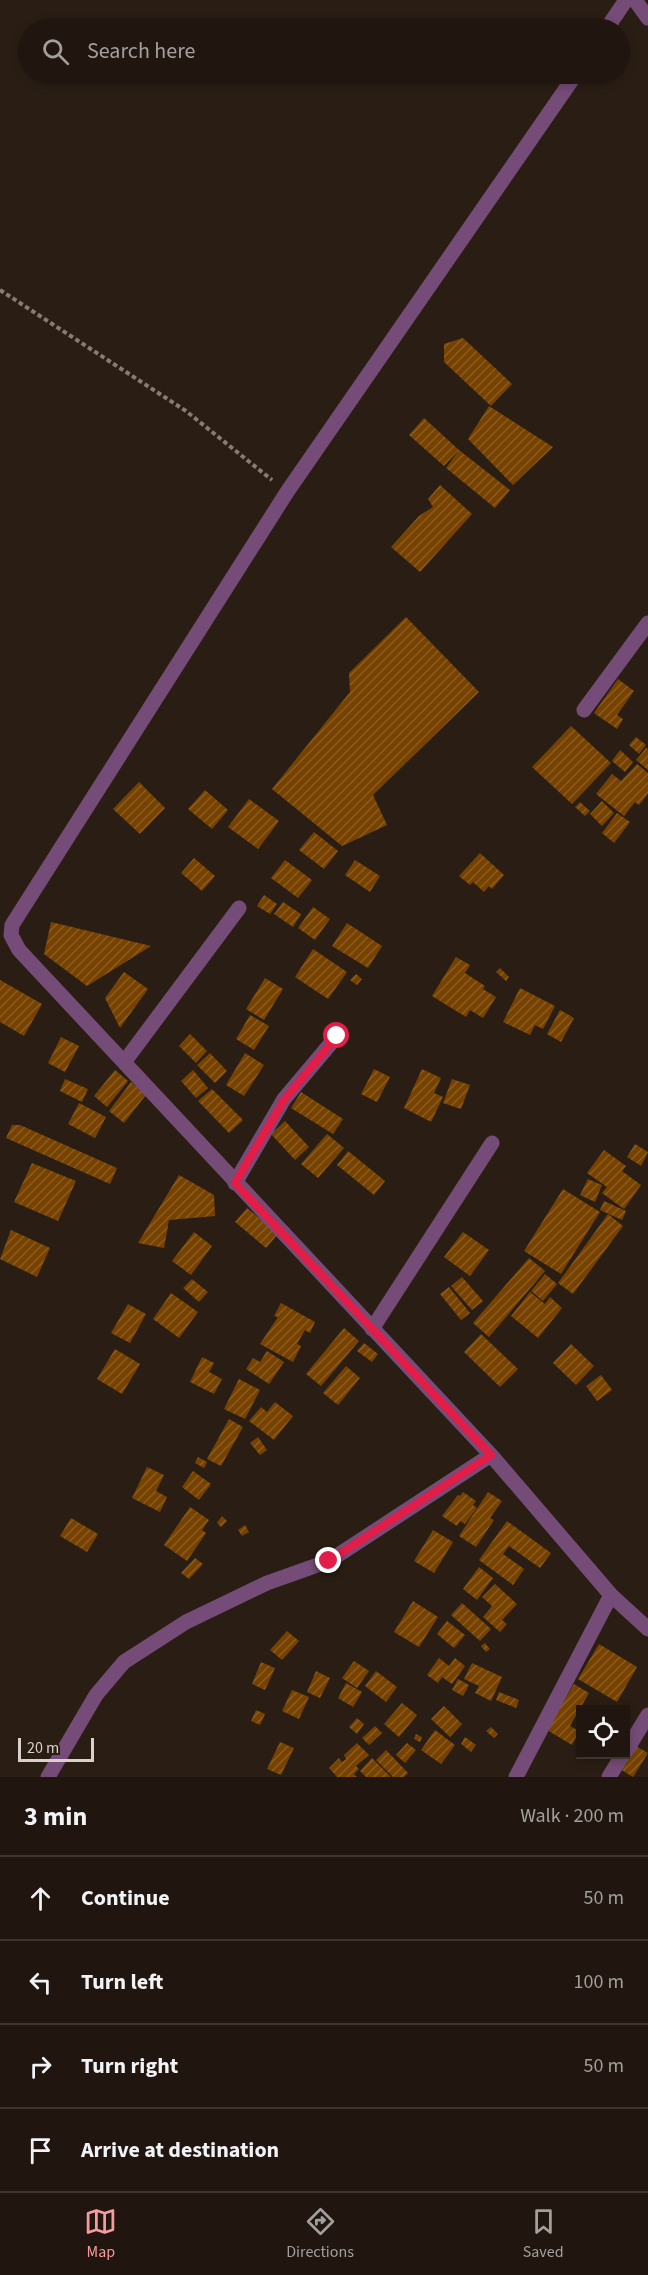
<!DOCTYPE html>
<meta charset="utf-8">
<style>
:root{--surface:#20160f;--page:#281f18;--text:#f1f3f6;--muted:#a29f9e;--line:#3d352f;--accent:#f59b9d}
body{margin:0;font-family:"Source Sans 3",sans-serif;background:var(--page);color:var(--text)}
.controls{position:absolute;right:18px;bottom:18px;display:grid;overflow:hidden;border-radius:0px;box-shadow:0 3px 9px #0003}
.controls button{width:54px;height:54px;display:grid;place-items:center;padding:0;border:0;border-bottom:2px solid var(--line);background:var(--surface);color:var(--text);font:30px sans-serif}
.scale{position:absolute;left:18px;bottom:15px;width:76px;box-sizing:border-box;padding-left:6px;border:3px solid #d9d1cb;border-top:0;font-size:16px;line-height:21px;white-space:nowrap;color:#d9d1cb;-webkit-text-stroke:4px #2a1e14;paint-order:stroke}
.stop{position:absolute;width:18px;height:18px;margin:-14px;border:4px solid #e11d48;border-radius:50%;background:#fff}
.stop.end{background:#e11d48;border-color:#fff;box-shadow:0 2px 6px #0008}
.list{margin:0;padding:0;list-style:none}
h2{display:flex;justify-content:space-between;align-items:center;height:78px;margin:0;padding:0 24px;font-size:26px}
h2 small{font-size:20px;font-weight:400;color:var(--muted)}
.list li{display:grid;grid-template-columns:39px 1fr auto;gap:18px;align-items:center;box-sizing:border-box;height:84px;padding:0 24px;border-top:2px solid var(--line)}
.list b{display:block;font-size:22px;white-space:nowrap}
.list em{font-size:20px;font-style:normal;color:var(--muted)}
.icon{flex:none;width:33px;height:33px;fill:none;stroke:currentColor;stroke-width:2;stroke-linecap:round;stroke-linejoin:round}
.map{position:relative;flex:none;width:648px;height:1777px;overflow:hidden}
.search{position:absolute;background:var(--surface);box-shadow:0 3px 9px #0003;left:18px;right:18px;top:18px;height:66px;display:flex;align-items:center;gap:15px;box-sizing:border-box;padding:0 21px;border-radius:33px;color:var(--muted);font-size:22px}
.sheet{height:414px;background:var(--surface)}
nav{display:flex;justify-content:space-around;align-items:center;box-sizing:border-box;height:84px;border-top:2px solid var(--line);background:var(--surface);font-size:16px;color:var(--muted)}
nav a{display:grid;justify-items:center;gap:3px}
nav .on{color:var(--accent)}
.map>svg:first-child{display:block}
.building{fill:url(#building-hatch)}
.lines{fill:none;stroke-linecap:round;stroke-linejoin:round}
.path{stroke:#857c74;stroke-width:4;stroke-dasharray:4.5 3;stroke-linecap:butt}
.minor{stroke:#754c77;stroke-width:15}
.route{stroke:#e11d48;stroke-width:8}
</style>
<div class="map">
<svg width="648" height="1777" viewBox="0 0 648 1777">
<defs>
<pattern id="building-hatch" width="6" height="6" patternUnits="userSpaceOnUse" patternTransform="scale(1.5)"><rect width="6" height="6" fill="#774200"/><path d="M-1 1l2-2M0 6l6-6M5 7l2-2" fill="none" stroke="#8a5c24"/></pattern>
</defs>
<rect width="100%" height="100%" fill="#2a1e14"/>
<path class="building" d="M463 338 512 384 491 406 444 362V344Z
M489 406 553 447 513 485 468 439Z
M424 418 459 450 510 490 495 508 446 468 459 450 444 466 409 435Z
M440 485 472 514 420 572 391 547 419 516 433 507 428 499Z
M406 617 479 692 373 795 387 825 342 846 272 789 350 692 349 673Z
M618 679 634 691 617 715 623 719 617 729 594 713Z
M571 726 611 763 572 804 532 767Z
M636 737 646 745 639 754 629 745Z
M646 748 648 749V770L636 760Z
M620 750 633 762 625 772 612 761Z
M637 764 648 773V794L639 805 635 802 624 816 596 794 612 774 621 781Z
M139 782 165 808 140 834 113 809Z
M205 790 228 810 212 829 188 809Z
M249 799 279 821 258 849 228 827Z
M602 801 614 813 602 826 590 814Z
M580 802 590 811 585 816 575 807Z
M617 813 630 822 614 843 602 833Z
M314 832 338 851 324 869 299 850Z
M480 853 504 875 492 889 489 886 484 892 473 882 470 885 459 876Z
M194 858 215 876 202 891 181 873Z
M285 860 312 880 298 898 271 878Z
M355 860 380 876 370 892 345 875Z
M264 895 277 904 270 914 257 906Z
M283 902 301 914 293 927 274 914Z
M313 907 330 919 315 940 298 928Z
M51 922 151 946 87 986 44 954Z
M347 923 382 946 368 968 332 946Z
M313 949 347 972 328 999 295 977Z
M456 957 470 965 465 973 485 986 483 989 496 997 483 1018 470 1010 466 1017 432 996Z
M500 968 509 977 506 981 496 972Z
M124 972 148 989 120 1028 105 998Z
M356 974 362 979 357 985 350 980Z
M265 978 283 989 264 1020 246 1009Z
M0 980 42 1004 24 1036 0 1022Z
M520 988 555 1006 543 1029 535 1025 530 1035 503 1022Z
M560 1010 574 1018 561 1042 547 1034Z
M250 1015 269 1026 254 1050 236 1039Z
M190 1034 207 1051 196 1063 179 1046Z
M61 1037 79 1046 65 1072 48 1063Z
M210 1053 227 1071 215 1083 197 1065Z
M245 1053 264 1065 244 1096 226 1085Z
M374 1069 390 1077 377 1102 361 1094Z
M422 1069 441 1078 434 1093 443 1097 431 1122 404 1108Z
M115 1070 128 1081 107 1107 94 1096Z
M193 1070 208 1088 196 1098 181 1081Z
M65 1079 88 1089 82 1102 60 1091Z
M452 1079 470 1085 461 1109 443 1103Z
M131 1082 146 1095 124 1123 109 1111Z
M212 1089 243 1120 229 1133 198 1101Z
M301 1092 343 1119 333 1134 291 1108Z
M79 1103 106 1117 95 1138 68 1124Z
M285 1121 309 1147 295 1160 271 1134Z
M12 1125H20L117 1168 110 1184 6 1138Z
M327 1134 344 1148 318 1178 301 1164Z
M635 1144 648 1152 641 1166 627 1157Z
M604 1150 626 1166 622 1171 641 1185 624 1209 602 1193 607 1187 587 1173Z
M348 1151 385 1181 374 1195 337 1165Z
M32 1163 76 1181 58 1221 14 1202Z
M179 1175 214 1195 215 1216 169 1220 164 1248 138 1243Z
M588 1179 602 1185 595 1202 580 1195Z
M563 1189 600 1212 561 1274 524 1251Z
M604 1201 626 1211 622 1220 600 1210Z
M247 1208 278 1234 266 1248 235 1222Z
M608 1214 623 1226 573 1294 558 1283Z
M11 1230 50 1248 37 1277 0 1259Z
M194 1232 212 1246 191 1275 172 1261Z
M463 1232 489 1250 470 1276 444 1257Z
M529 1258 545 1271 489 1337 473 1323Z
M545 1274 557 1284 543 1301 531 1291Z
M462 1277 483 1301 472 1310 451 1286Z
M192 1279 208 1292 199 1302 183 1288Z
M449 1287 470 1313 461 1320 440 1294Z
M530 1292 545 1304 550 1297 562 1308 538 1338 511 1316Z
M171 1293 198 1312 179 1338 153 1319Z
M281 1303 315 1322 310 1333 305 1330 297 1344 301 1346 293 1362 260 1344 278 1317 274 1316Z
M128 1304 146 1314 130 1343 111 1333Z
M344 1328 359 1341 321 1386 306 1374Z
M481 1334 518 1369 500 1387 464 1352Z
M364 1343 378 1354 372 1362 357 1351Z
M571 1344 594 1366 576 1385 553 1363Z
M115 1349 140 1364 122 1394 97 1379Z
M267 1351 284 1362 269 1384 246 1369 253 1358 260 1362Z
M202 1357 214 1363 209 1372 222 1379 214 1394 190 1382Z
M346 1366 360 1378 338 1405 323 1393Z
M601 1375 612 1390 597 1401 586 1386Z
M239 1379 260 1390 245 1419 224 1409Z
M275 1402 293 1416 274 1440 249 1421 261 1407 267 1412Z
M229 1419 243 1427 221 1466 207 1459Z
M258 1437 267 1450 260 1455 250 1443Z
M198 1457 207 1462 204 1468 195 1463Z
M147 1467 164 1475 156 1491 167 1497 160 1512 132 1498Z
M193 1471 211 1484 199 1500 182 1487Z
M463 1492 476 1501 473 1505 477 1508 465 1524 460 1521 457 1526 442 1516 458 1495 460 1496Z
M488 1492 502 1501 490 1518 494 1520 476 1547 459 1536Z
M190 1507 209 1520 202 1530 206 1533 187 1561 164 1545Z
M222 1516 227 1521 221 1527 217 1523Z
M71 1518 98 1534 87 1552 60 1536Z
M507 1521 551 1553 540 1568 509 1546 503 1554 524 1569 513 1585 479 1560Z
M245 1525 249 1532 242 1536 238 1530Z
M433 1530 453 1542 434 1573 414 1561Z
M195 1558 203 1564 189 1579 181 1573Z
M479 1567 493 1578 477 1600 463 1589Z
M495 1584 517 1604 502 1620 507 1624 500 1632 483 1617 492 1606 482 1597Z
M413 1601 438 1617 419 1647 394 1632Z
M462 1603 491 1629 480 1641 451 1615Z
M447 1621 465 1635 454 1648 437 1634Z
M287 1631 299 1641 282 1660 270 1650Z
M485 1643 490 1649 486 1652 481 1646Z
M599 1644 637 1667 617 1702 578 1679Z
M439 1658 449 1666 455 1658 465 1666 452 1684 442 1677 438 1683 427 1675Z
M354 1661 369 1671 357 1688 342 1678Z
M261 1662 275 1668 265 1690 252 1684Z
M472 1663 502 1677 491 1701 475 1693 479 1686 464 1679Z
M316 1671 330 1678 320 1698 307 1692Z
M376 1671 397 1687 386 1702 365 1686Z
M458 1679 469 1685 463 1696 452 1690Z
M346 1683 362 1692 353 1707 338 1698Z
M574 1684 589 1693 570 1726 579 1731 572 1745 547 1730Z
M292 1690 309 1697 299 1719 282 1711Z
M499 1692 519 1700 516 1708 496 1700Z
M402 1703 417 1715 399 1737 384 1724Z
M444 1706 462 1724 450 1737 431 1719Z
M256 1710 265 1714 260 1725 251 1721Z
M357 1718 364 1724 357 1734 349 1727Z
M375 1726 382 1733 369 1745 362 1738Z
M491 1727 498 1734 494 1738 486 1731Z
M435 1730 455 1745 441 1764 421 1750Z
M416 1734 422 1737 420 1742 414 1739Z
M465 1737 476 1745 471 1752 461 1744Z
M280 1742 294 1748 281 1775 267 1769Z
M357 1743 369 1755 356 1766 359 1769 354 1774 357 1777H337L329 1768 339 1758 342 1762 346 1759 344 1755Z
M407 1743 416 1750 405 1763 396 1755Z
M634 1745 648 1753 633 1777 620 1769Z
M386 1750 408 1773 404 1777H393L376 1760Z
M372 1758 391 1777H366L360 1771Z"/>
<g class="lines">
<path class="path" d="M0 290 186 411 272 480"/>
<path class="minor" d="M635 0 648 18
M607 28 626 0
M576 74 287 492 12 925 11 935 19 950 491 1455 611 1595 648 1629
M584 710 648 623
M125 1061 239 908
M235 1183 284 1099 337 1036
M372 1329 492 1143
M626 1751 648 1715
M48 1777 96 1695 124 1662 186 1622 267 1583 329 1561 491 1455
M516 1777 611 1595
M609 1777 623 1754"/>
</g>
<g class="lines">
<path class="route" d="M329 1561 491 1455 235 1183 284 1100 337 1036"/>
</g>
</svg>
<div class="controls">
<button><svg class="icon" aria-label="locate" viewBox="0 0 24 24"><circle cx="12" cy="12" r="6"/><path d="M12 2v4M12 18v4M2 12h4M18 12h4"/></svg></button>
</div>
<div class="scale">20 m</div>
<div class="stop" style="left:337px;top:1036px"></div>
<div class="stop end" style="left:329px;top:1561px"></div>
<div class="search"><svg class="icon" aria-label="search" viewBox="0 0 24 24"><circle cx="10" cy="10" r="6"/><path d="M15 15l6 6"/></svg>Search here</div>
</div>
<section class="sheet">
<h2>3 min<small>Walk · 200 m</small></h2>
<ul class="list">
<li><svg class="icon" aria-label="ahead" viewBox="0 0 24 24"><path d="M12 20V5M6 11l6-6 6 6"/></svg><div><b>Continue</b></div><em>50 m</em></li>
<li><svg class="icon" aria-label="left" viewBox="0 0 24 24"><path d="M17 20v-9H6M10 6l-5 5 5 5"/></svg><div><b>Turn left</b></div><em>100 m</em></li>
<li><svg class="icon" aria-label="right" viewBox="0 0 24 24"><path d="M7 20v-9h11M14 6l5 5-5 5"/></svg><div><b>Turn right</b></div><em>50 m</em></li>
<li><svg class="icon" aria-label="arrive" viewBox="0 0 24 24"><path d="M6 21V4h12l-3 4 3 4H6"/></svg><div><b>Arrive at destination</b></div></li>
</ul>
</section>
<nav>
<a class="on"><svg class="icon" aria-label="map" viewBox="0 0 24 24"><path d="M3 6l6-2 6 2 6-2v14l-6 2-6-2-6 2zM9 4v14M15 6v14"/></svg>Map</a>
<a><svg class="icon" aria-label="directions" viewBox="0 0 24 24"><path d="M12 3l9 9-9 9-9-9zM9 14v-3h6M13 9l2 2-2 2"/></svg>Directions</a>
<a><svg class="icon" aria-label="saved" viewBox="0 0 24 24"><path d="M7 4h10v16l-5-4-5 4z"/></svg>Saved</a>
</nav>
